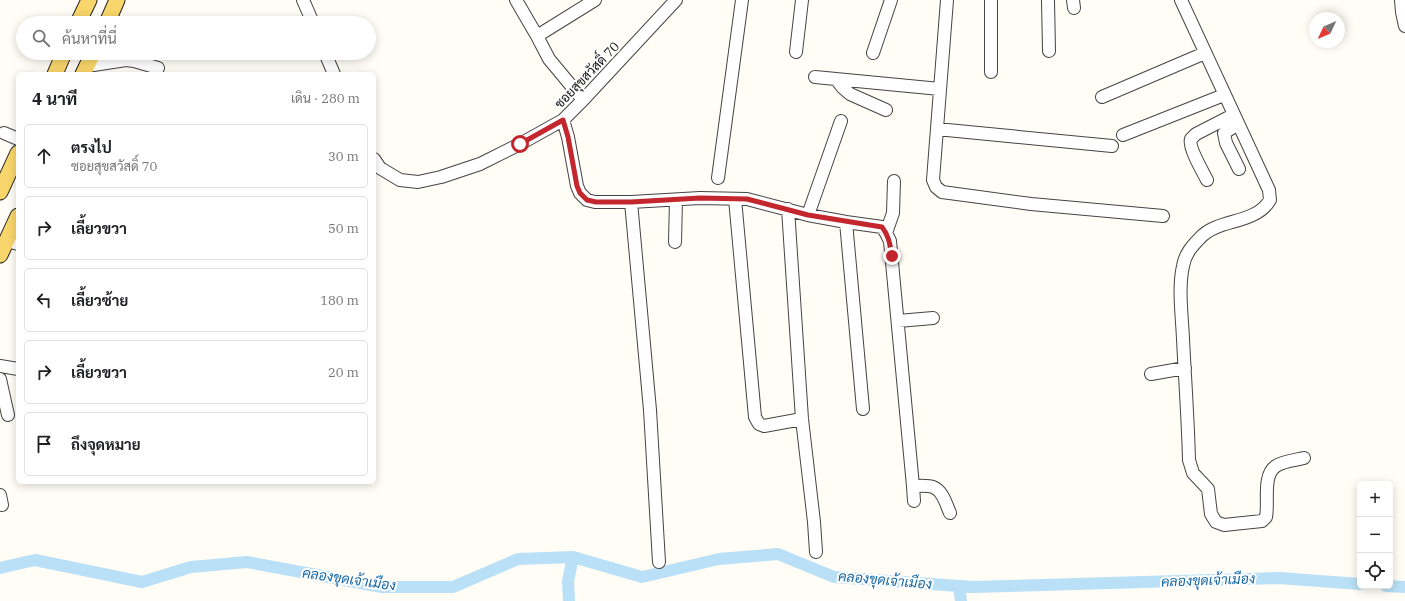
<!DOCTYPE html>
<html lang="th">
<meta charset="utf-8">
<style>
:root{--surface:#fff;--page:#f6f6f6;--text:#202124;--muted:#757577;--line:#e0e0e0}
body{margin:0;font-family:"IBM Plex Serif",Sarabun,serif;background:var(--page);color:var(--text)}
.controls{position:absolute;right:12px;bottom:12px;display:grid;overflow:hidden;border-radius:6px;box-shadow:0 2px 10px #0003}
.controls button{width:36px;height:36px;display:grid;place-items:center;padding:0;border:0;border-bottom:1px solid var(--line);background:var(--surface);color:var(--text);font:20px sans-serif}
.compass{position:absolute;left:1309px;top:12px;width:36px;height:36px;border-radius:50%;background:var(--surface);box-shadow:0 2px 10px #0003;rotate:226deg}
.stop{position:absolute;width:12px;height:12px;margin:-9px;border:3px solid #c4262e;border-radius:50%;background:#fff}
.stop.end{background:#c4262e;border-color:#fff;box-shadow:0 1px 4px #0008}
.list{margin:0;padding:0;list-style:none}
h2{display:flex;justify-content:space-between;align-items:center;height:52px;margin:0;padding:0 16px;font-size:17px}
h2 small{font-size:13px;font-weight:400;color:var(--muted)}
.list li{display:grid;grid-template-columns:26px 1fr auto;gap:12px;align-items:center;box-sizing:border-box;height:64px;margin:0 8px 8px;padding:0 8px;border:1px solid var(--line);border-radius:6px}
.list b{display:block;font-size:15px;white-space:nowrap}
.list p{margin:0;font-size:13px;white-space:nowrap;color:var(--muted)}
.list em{font-size:13px;font-style:normal;color:var(--muted)}
.icon{flex:none;width:22px;height:22px;fill:none;stroke:currentColor;stroke-width:2;stroke-linecap:round;stroke-linejoin:round}
.map{position:relative;flex:none;width:1405px;height:601px;overflow:hidden}
.search{position:absolute;background:var(--surface);box-shadow:0 2px 10px #0003;left:16px;top:16px;width:360px;height:44px;display:flex;align-items:center;gap:10px;box-sizing:border-box;padding:0 14px;border-radius:22px;color:var(--muted);font-size:15px}
.panel{position:absolute;background:var(--surface);box-shadow:0 2px 10px #0003;left:16px;top:72px;width:360px;height:412px;border-radius:6px}
.map>svg:first-child{display:block}
.lines{fill:none;stroke-linecap:round;stroke-linejoin:round}
.canal{stroke:#b9e0f7;stroke-width:12}
.minor-casing{stroke:#444;stroke-width:14}
.major-casing{stroke:#222;stroke-width:17}
.minor{stroke:#fff;stroke-width:12}
.major{stroke:#f9d66b;stroke-width:15}
.route{stroke:#c4262e;stroke-width:5}
.labels{text-anchor:middle;dominant-baseline:central;stroke-width:4;stroke-linejoin:round;paint-order:stroke}
.street-label{font-size:13px;fill:#111;stroke:#fff}
.water-label{font-size:14px;font-style:italic;fill:#1768a6;stroke:#fff}
</style>
<div class="map">
<svg width="1405" height="601" viewBox="0 0 1405 601">
<rect width="100%" height="100%" fill="#fffdf5"/>
<g class="lines">
<path class="canal" d="M0 568 35 560 142 582 191 567 247 562 382 587H453L518 559 573 557 642 577 719 559 778 554 834 577 973 587 1279 578 1360 584
M959 586 961 601
M1386 586 1405 587
M569 601 568 581 573 557"/>
<defs>
<path id="minor" d="M303 0 313 23
M516 0 537 36 549 59 583 100
M947 0 933 180 936 187 942 192 1031 204 1163 216
M991 0V72
M1048 0 1049 51
M1073 0 1074 8
M1181 0 1269 190 1270 200C1255 225 1218 218 1200 238 1192 246 1185 254 1183 266 1178 289 1182 315 1183 339 1185 379 1188 420 1189 460L1193 473 1208 489 1211 514 1216 522 1224 525 1262 521 1266 517C1269 503 1262 475 1276 466 1283 461 1296 460 1304 458
M1401 0 1402 12 1405 26
M537 36 595 0
M796 52 802 0
M325 53 334 74
M873 53 891 0
M87 66 126 60 134 61 158 68
M815 77 940 89
M836 79 843 88 850 94 886 110
M1102 97 1205 53
M563 120 568 137 577 186 580 193 587 200 595 202H631L700 198 747 199 808 215 846 222 863 409
M1238 124 1224 133 1226 143 1239 169
M937 129 1112 146
M4 133 18 139
M1123 135 1224 95
M374 159 380 168 400 180 418 182 441 177 480 164 520 144 563 120 583 100 676 0
M718 178 742 0
M1207 180C1203 172 1188 147 1191 139 1192 138 1194 136 1196 134L1233 115
M735 199 755 417 759 424 764 426 802 419
M631 202 650 410 659 562
M788 209 802 419 814 522 816 552
M808 215 841 121
M846 222 882 227 886 233 890 241 913 486 914 501
M886 233 893 213 894 181
M7 241 18 244
M675 242 676 200
M898 321 933 318
M0 366 18 369
M1151 374 1185 368
M0 379 8 415
M913 486C919 486 928 485 933 487 943 491 946 504 950 513
M0 495 2 505"/>
<path id="major" d="M78 23 89 0
M107 23 117 0
M55 74 64 53
M83 74 93 53
M0 192 18 153
M0 255 18 216"/>
</defs>
<use href="#minor" class="minor-casing"/>
<use href="#major" class="major-casing"/>
<use href="#minor" class="minor"/>
<use href="#major" class="major"/>
</g>
<g class="lines">
<path class="route" d="M520 144 563 120 568 137 577 186 580 193 587 200 596 202H631L700 198 747 199 808 215 882 227C889 236 890 245 892 256"/>
</g>
<g class="labels">
<g class="street-label">
<text transform="translate(587 75) rotate(-46)">ซอยสุขสวัสดิ์ 70</text>
</g>
<g class="water-label">
<text transform="translate(349 579) rotate(8)">คลองขุดเจ้าเมือง</text>
<text transform="translate(885 580) rotate(5)">คลองขุดเจ้าเมือง</text>
<text transform="translate(1208 580) rotate(-2)">คลองขุดเจ้าเมือง</text>
</g>
</g>
</svg>
<div class="controls">
<button>+</button>
<button>−</button>
<button><svg class="icon" aria-label="locate" viewBox="0 0 24 24"><circle cx="12" cy="12" r="6"/><path d="M12 2v4M12 18v4M2 12h4M18 12h4"/></svg></button>
</div>
<svg class="compass" viewBox="-18 -18 36 36"><path d="M0-13l5 13h-10z" fill="#e53935"/><path d="M0 13l5-13h-10z" fill="#757577"/></svg>
<div class="stop" style="left:520px;top:144px"></div>
<div class="stop end" style="left:892px;top:256px"></div>
<div class="search"><svg class="icon" aria-label="search" viewBox="0 0 24 24"><circle cx="10" cy="10" r="6"/><path d="M15 15l6 6"/></svg>ค้นหาที่นี่</div>
<section class="panel">
<h2>4 นาที<small>เดิน · 280 m</small></h2>
<ul class="list">
<li><svg class="icon" aria-label="ahead" viewBox="0 0 24 24"><path d="M12 20V5M6 11l6-6 6 6"/></svg><div><b>ตรงไป</b><p>ซอยสุขสวัสดิ์ 70</p></div><em>30 m</em></li>
<li><svg class="icon" aria-label="right" viewBox="0 0 24 24"><path d="M7 20v-9h11M14 6l5 5-5 5"/></svg><div><b>เลี้ยวขวา</b></div><em>50 m</em></li>
<li><svg class="icon" aria-label="left" viewBox="0 0 24 24"><path d="M17 20v-9H6M10 6l-5 5 5 5"/></svg><div><b>เลี้ยวซ้าย</b></div><em>180 m</em></li>
<li><svg class="icon" aria-label="right" viewBox="0 0 24 24"><path d="M7 20v-9h11M14 6l5 5-5 5"/></svg><div><b>เลี้ยวขวา</b></div><em>20 m</em></li>
<li><svg class="icon" aria-label="arrive" viewBox="0 0 24 24"><path d="M6 21V4h12l-3 4 3 4H6"/></svg><div><b>ถึงจุดหมาย</b></div></li>
</ul>
</section>
</div>
